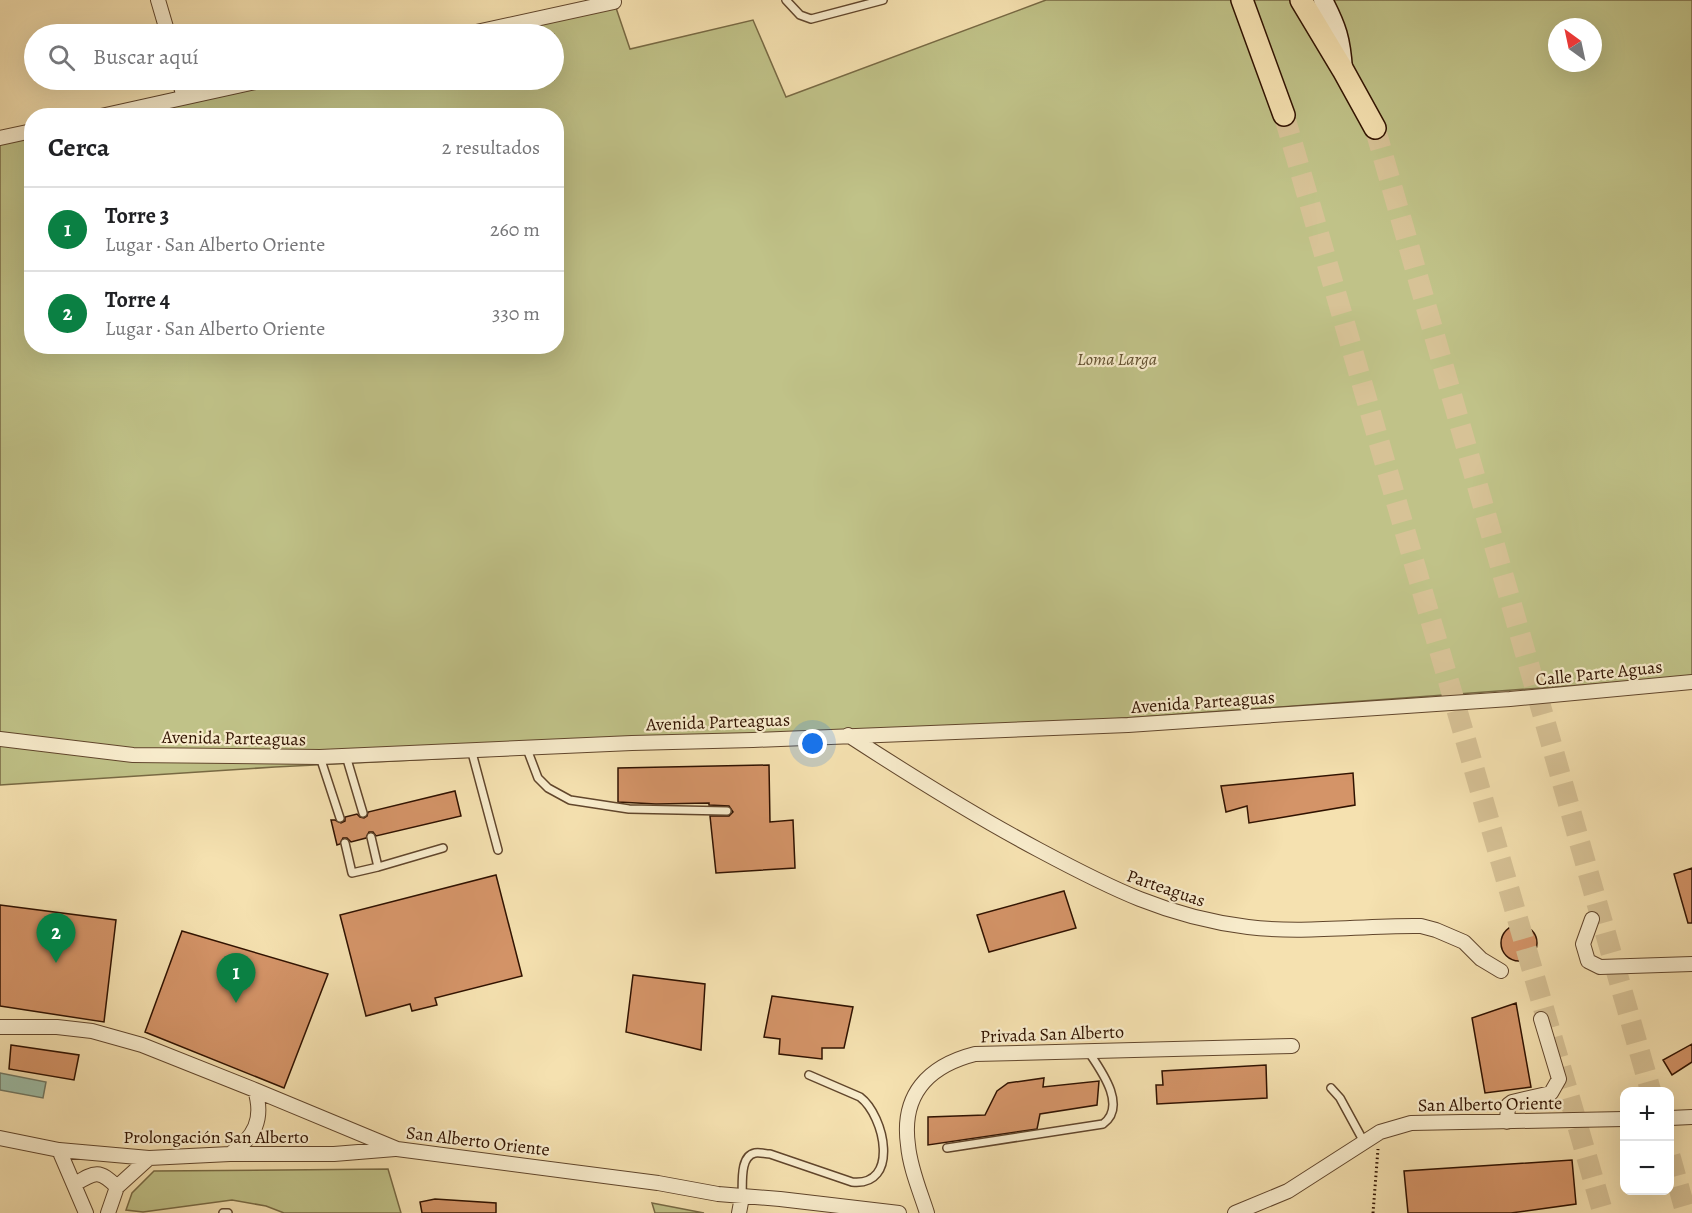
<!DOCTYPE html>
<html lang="es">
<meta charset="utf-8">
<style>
:root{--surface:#fff;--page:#f2f2f2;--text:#202124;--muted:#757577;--line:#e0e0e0;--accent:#0b8043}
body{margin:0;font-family:Alegreya,serif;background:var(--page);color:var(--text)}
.controls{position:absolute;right:18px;bottom:18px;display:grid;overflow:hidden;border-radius:12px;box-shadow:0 6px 24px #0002}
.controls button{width:54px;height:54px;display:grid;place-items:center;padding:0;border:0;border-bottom:2px solid var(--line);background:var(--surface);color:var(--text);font:30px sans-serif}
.compass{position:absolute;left:1548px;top:18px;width:54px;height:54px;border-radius:50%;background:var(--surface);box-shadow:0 6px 24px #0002;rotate:327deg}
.you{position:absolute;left:813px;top:744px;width:21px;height:21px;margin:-15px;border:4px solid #fff;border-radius:50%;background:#1a73e8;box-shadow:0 0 0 9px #1a73e833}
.badge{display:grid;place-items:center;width:39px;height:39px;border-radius:50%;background:var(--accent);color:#fff;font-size:20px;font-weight:700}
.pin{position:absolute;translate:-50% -50px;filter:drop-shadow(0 2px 3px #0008)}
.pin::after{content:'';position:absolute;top:32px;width:21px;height:18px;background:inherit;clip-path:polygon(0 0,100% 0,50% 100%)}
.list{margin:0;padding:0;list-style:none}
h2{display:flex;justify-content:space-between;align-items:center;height:78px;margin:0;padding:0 24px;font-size:26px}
h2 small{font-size:20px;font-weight:400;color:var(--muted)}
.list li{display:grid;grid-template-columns:39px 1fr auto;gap:18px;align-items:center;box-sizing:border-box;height:84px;padding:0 24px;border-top:2px solid var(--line)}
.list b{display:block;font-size:22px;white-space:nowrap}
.list p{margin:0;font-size:20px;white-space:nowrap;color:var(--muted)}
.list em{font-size:20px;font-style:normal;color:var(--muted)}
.icon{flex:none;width:33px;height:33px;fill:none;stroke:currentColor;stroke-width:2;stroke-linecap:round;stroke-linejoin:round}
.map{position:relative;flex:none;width:1692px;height:1213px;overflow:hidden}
.search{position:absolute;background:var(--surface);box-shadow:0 6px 24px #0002;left:24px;top:24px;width:540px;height:66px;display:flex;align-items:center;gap:15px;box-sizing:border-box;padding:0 21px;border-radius:33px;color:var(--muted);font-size:22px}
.panel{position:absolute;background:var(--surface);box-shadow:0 6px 24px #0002;left:24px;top:108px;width:540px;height:246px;border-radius:24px}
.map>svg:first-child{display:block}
.green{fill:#c0c288;stroke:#786a44;stroke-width:1.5;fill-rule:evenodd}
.water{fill:#9dbea8;stroke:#717965;stroke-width:1.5}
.building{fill:#d49468;stroke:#301200;stroke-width:1.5}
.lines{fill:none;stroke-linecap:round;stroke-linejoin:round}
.primary-tunnel{stroke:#d7c296;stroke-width:21;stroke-dasharray:21 10;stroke-linecap:butt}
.lane-casing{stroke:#61462c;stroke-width:10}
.street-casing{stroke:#61462c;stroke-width:16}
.secondary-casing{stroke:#301200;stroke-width:21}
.primary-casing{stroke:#301200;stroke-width:24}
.path{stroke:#301200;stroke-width:3;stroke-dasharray:1.5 3;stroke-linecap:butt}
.lane{stroke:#f8eccc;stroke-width:7}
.street{stroke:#f8eccc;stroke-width:14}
.secondary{stroke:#f8eccc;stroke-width:18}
.primary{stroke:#f5e1b0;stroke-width:21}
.labels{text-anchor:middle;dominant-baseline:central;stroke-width:4.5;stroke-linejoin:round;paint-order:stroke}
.park-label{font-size:18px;font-style:italic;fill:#625030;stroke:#f8eccc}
.street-label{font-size:18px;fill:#301200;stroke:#f8eccc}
</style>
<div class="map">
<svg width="1692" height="1213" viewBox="0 0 1692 1213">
<rect width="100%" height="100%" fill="#f5e1b0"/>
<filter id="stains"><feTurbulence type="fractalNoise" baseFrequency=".00333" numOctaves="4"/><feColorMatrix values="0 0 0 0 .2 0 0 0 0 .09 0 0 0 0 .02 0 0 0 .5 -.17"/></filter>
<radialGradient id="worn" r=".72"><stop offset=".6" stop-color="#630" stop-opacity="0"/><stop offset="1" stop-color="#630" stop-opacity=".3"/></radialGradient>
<path class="green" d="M1046 0H1692V677L852 738 275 767 0 785V143L31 135 32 346H556V116L110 115 264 80H554V34H467L614 2 630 49 753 20 786 97ZM1557 27H1593V63H1557Z
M388 1169 401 1213H284L266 1206 232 1200 143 1212 126 1210 132 1193 154 1171Z
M652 1203 704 1213H655Z"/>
<path class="water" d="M0 1073 46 1082 43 1098 0 1090Z"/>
<path class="building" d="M769 765 770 822 793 820 795 868 716 873 710 816H729L733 812 729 806 709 805V803L656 804 618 802V768Z
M1353 773 1355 805 1249 823 1247 806 1226 812 1221 786Z
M455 791 461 816 376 836 373 832H369L366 838 351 842 347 838H343L340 844 337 845 331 820H335L341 823 345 821V817L357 814 360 817 364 818 367 816 368 812Z
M1692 868V923H1688L1674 874Z
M496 875 522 976 435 998 437 1005 412 1011 410 1004 366 1016 340 915Z
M1064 891 1076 928 989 952 977 915Z
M0 905 116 920 104 1022 0 1006Z
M1501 943a18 18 0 1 1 36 0a18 18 0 1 1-36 0Z
M182 931 328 974 284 1088 145 1032Z
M633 975 705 984 701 1050 626 1032Z
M772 996 853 1007 844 1048H822V1059L779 1054 780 1039 764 1037Z
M1516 1003 1531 1087 1485 1093 1472 1018Z
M1692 1044V1062L1672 1075 1663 1060Z
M11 1045 79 1055 74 1080 9 1069Z
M1266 1065 1267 1098 1157 1104 1156 1085H1163L1162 1071Z
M1044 1078 1043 1087 1099 1081 1097 1105 1040 1114 1037 1129 928 1145V1117L985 1115 997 1091 1008 1083Z
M1572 1160 1576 1204 1511 1213H1408L1404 1171Z
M435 1199 496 1203V1213H422L420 1202Z"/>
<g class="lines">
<path class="primary-tunnel" d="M1284 115 1603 1213
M1375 128 1651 1092
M1670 1156 1686 1213"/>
<defs>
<path id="lane" d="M786 0 800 15 811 19 883 0
M471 749 498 850
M527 749 538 778 548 788 570 800 629 809 727 811
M346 756 363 813
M320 757 340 818
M345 843 352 873 378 867 371 837
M378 867 443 848
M1331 1088 1340 1098 1364 1142
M947 1148 1103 1124C1128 1106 1100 1069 1088 1051
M742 1197C743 1185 739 1156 755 1153 760 1152 765 1154 770 1154L852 1182C900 1187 885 1116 860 1097L809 1075
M223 1213H228"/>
<path id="street" d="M158 0 168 34
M467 34 614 2
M179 80 184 97
M101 116 264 80
M0 138 32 131
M848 735C911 776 973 815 1039 850 1110 888 1167 917 1248 927 1305 934 1364 925 1421 926L1436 930 1464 942 1481 959 1501 971
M0 739 133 755 320 757 632 743 753 740 1128 725 1510 699 1692 682
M1592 919 1583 944 1588 961 1600 967 1692 964
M0 1027H57L92 1031 142 1045 255 1090 397 1149 658 1183 718 1194 780 1199 899 1213
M1670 1118 1692 1117
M1507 1122 1508 1105 1512 1102 1551 1093 1559 1079 1541 1019
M0 1138 59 1150 149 1158 230 1154H334L395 1149
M59 1150 86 1213
M230 1154C255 1137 264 1119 255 1090
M75 1184C95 1172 99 1169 117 1187
M108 1213 117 1187 149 1158
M739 1213 742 1197
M927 1213C920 1191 910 1168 908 1145 901 1095 928 1066 975 1054L1292 1046
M1235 1213 1288 1191 1380 1132 1411 1123 1624 1119"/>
<path id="secondary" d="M1323 0C1337 27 1341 39 1343 70"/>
<path id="primary" d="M1242 0 1284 115
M1301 0 1343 70 1375 128"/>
</defs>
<use href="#lane" class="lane-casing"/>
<use href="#street" class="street-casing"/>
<use href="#secondary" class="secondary-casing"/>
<use href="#primary" class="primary-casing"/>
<path class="path" d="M1373 1213 1378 1149"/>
<use href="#lane" class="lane"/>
<use href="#street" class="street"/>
<use href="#secondary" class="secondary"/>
<use href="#primary" class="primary"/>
</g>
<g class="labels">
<g class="park-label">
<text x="1117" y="359">Loma Larga</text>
</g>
<g class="street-label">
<text transform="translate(1599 673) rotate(-6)">Calle Parte Aguas</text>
<text transform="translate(1203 702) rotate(-4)">Avenida Parteaguas</text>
<text transform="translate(718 722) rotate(-2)">Avenida Parteaguas</text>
<text transform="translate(234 738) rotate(1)">Avenida Parteaguas</text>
<text transform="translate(1166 888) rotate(19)">Parteaguas</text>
<text transform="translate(1052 1034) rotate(-2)">Privada San Alberto</text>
<text transform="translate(1490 1104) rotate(-1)">San Alberto Oriente</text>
<text x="216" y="1137">Prolongación San Alberto</text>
<text transform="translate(478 1141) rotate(7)">San Alberto Oriente</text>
</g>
</g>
<rect width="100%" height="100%" filter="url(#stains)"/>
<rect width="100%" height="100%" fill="url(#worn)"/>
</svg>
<div class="controls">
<button>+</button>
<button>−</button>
</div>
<svg class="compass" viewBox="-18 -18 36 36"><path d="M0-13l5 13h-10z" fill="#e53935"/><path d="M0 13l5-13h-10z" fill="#757577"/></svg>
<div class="you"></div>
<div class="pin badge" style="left:236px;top:1003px">1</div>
<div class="pin badge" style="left:56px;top:963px">2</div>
<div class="search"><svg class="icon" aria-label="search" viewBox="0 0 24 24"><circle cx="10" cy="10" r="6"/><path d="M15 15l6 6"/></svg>Buscar aquí</div>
<section class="panel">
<h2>Cerca<small>2 resultados</small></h2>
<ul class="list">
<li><span class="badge">1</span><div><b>Torre 3</b><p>Lugar · San Alberto Oriente</p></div><em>260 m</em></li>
<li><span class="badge">2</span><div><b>Torre 4</b><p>Lugar · San Alberto Oriente</p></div><em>330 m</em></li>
</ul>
</section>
</div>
